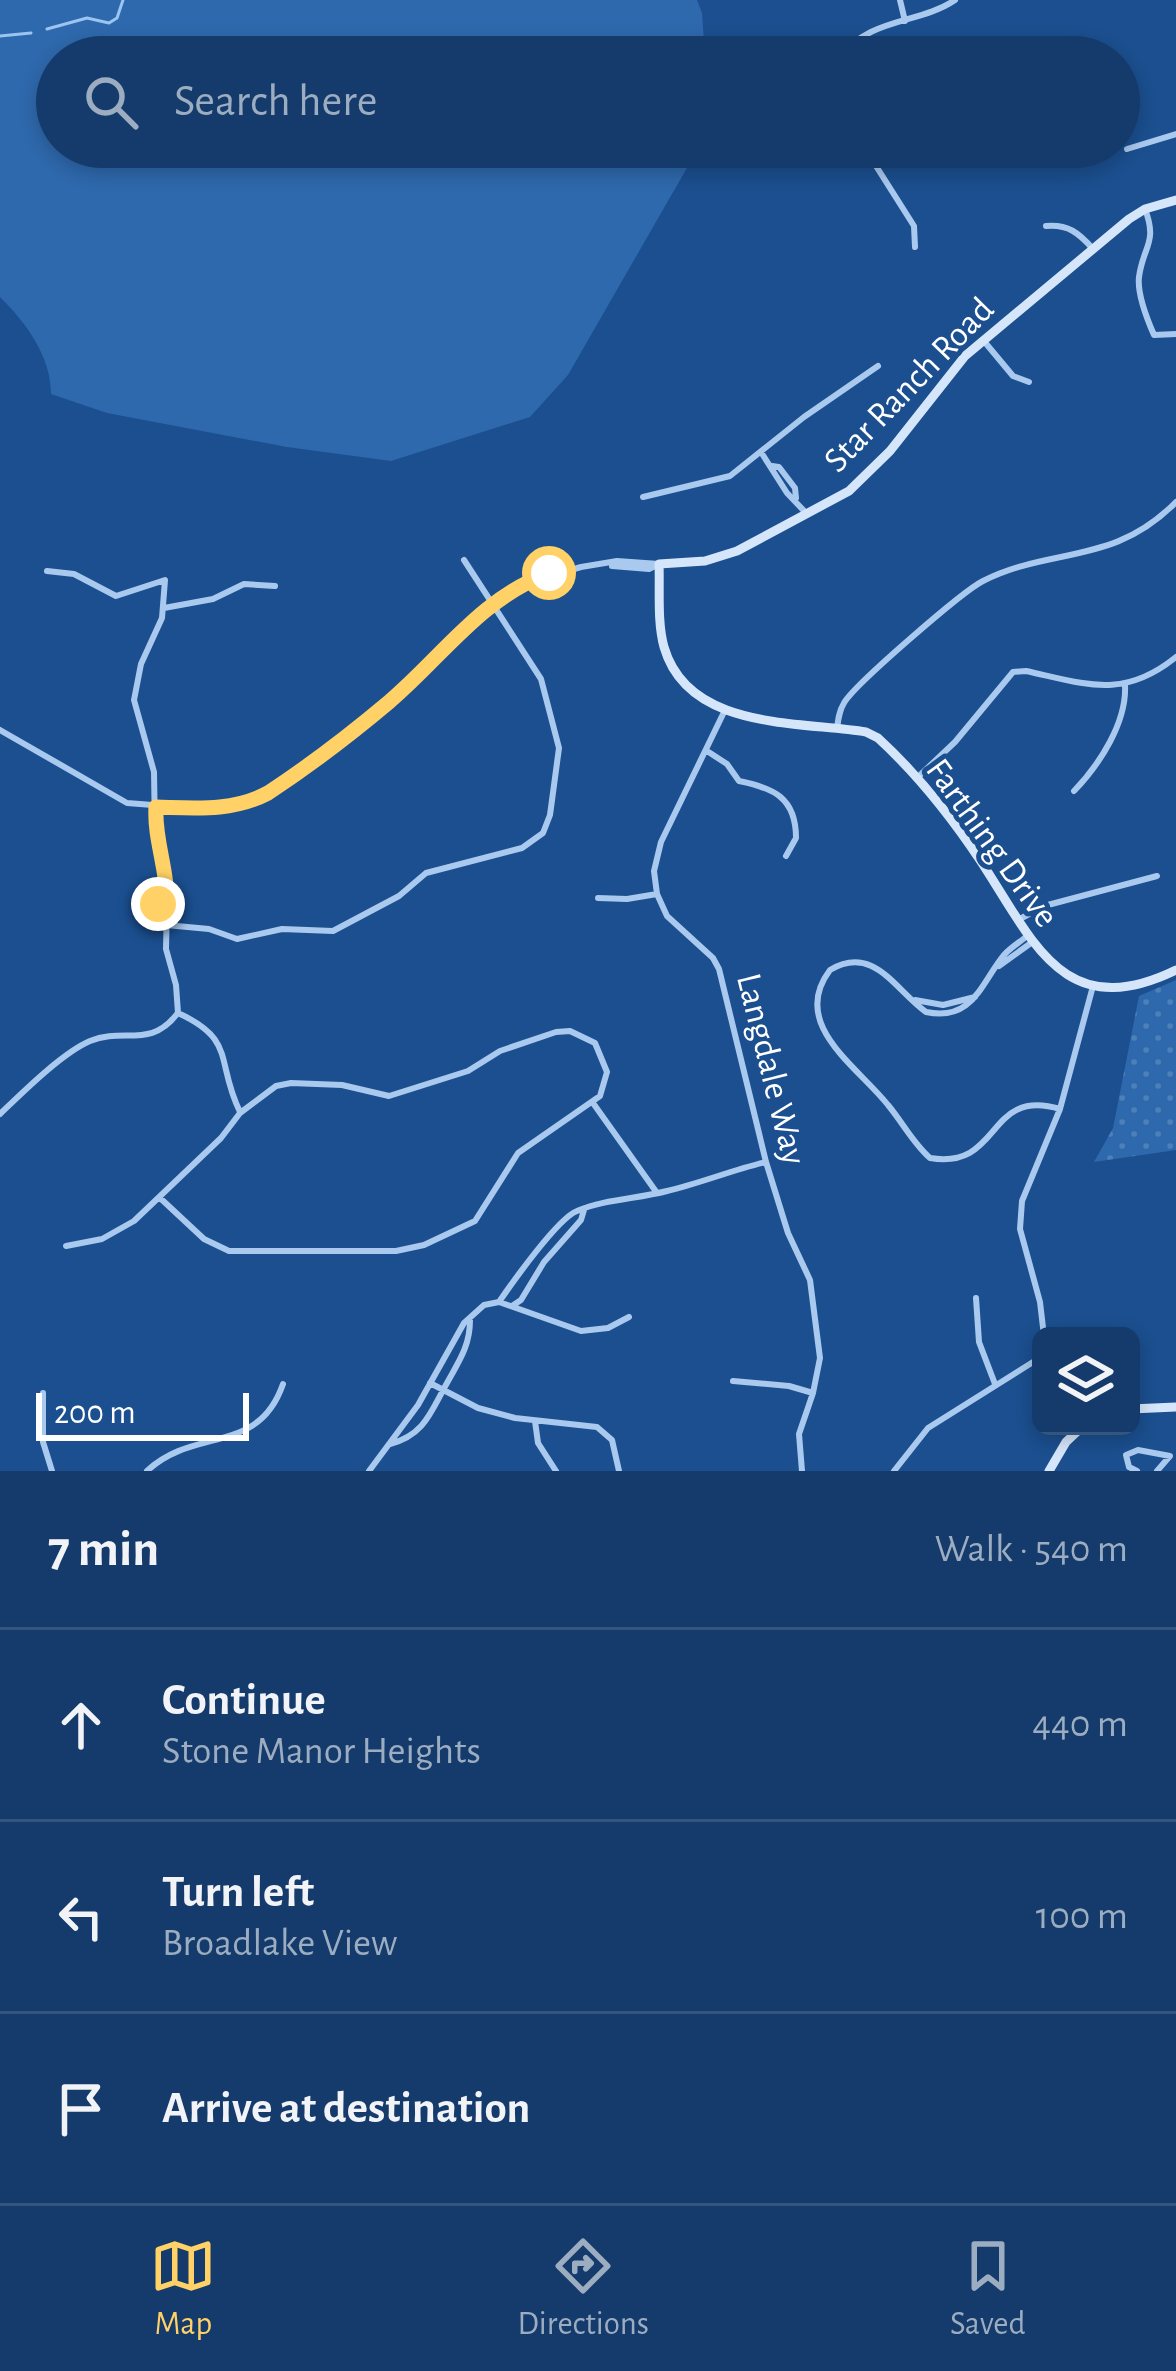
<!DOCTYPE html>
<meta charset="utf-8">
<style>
:root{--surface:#143b6b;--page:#1d4271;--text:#f1f3f6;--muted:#9dadc1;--line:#33557e;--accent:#ffd166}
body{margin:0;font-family:"Alegreya Sans",sans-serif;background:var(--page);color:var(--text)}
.controls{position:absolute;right:36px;bottom:36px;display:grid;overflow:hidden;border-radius:18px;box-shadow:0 6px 18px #0003}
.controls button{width:108px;height:108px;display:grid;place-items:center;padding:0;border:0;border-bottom:3px solid var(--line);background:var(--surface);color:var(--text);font:60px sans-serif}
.scale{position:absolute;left:36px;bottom:30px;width:213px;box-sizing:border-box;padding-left:12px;border:6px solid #fff;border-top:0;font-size:33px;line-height:42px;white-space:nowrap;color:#fff;-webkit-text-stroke:9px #1b4f8f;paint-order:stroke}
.stop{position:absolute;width:36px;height:36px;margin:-27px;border:9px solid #ffd166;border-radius:50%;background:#fff}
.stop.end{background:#ffd166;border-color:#fff;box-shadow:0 3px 12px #0008}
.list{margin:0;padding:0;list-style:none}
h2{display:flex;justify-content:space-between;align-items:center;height:156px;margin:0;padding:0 48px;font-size:51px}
h2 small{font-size:39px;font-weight:400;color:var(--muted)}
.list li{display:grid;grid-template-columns:78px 1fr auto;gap:36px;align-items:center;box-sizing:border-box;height:192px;padding:0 48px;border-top:3px solid var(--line)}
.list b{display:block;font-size:45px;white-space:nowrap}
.list p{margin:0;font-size:39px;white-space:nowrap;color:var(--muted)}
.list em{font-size:39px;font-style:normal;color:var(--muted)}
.icon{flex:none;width:66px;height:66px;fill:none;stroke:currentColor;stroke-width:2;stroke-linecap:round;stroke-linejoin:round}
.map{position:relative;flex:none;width:1176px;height:1471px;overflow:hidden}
.search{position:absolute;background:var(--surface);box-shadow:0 6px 18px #0003;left:36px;right:36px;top:36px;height:132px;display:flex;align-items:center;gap:30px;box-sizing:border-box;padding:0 42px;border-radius:66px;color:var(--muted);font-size:45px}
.sheet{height:732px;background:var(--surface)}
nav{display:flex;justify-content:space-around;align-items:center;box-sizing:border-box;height:168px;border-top:3px solid var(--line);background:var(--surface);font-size:33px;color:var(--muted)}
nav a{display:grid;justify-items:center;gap:6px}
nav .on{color:var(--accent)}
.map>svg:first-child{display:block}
.grass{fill:#2e69ad}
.park{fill:url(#park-dots)}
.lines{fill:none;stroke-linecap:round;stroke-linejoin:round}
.stream{stroke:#9cc4f0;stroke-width:3}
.street{stroke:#a9c9ee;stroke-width:6}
.secondary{stroke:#d6e6fa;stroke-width:9}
.route{stroke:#ffd166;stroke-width:15}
.labels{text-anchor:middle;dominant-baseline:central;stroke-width:10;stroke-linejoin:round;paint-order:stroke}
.street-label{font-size:36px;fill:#fff;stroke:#1b4f8f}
</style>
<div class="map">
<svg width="1176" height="1471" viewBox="0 0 1176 1471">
<defs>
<pattern id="park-dots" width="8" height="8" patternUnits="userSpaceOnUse" patternTransform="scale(3)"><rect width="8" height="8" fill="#2e69ad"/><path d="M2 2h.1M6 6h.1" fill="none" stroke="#4d80b9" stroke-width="1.8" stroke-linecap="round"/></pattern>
</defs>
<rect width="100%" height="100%" fill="#1b4f8f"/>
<path class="grass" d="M0 0H697L702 13 705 57H57V147H699L568 375 530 417 391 461 287 447 107 413 51 394C51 356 26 323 0 297Z"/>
<path class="park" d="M1176 980V1150L1094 1162 1113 1128 1139 996Z"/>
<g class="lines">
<path class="stream" d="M47 29 87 18 109 23 117 18 123 0
M0 36 31 33"/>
<path class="street" d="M900 0 905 21
M842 57C867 18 920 24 955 0
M864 147 914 226 915 247
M1127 149 1176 134
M1145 209C1158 243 1143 246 1139 277 1137 294 1147 319 1154 335L1176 334
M1046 226C1068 224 1079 233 1093 249
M983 340 1013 376 1029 382
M761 452 787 493 807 514
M772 466 779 467 795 488 796 498
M643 497 730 476 804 417 878 366
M612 566 649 569 657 565
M47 571 74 574 116 596 165 580 162 618 141 664 134 700 154 772 155 832 167 882V904H158
M164 608 213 599 244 584 275 586
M725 710 661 842 654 871 657 894 667 916 713 958 719 969 766 1162 788 1233 810 1280 820 1358 813 1393 799 1434 802 1471
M837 729C838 720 839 711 844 703 854 685 963 591 983 581 1053 546 1113 566 1176 502
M0 730 127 803 204 809 238 805 258 799 286 781 390 701 467 623 520 585 581 567 617 561 659 564
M707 751 727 764 739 781C774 788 796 798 796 838L786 856
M918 777 955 742 1013 672 1026 671C1086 684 1123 700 1176 657
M1074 791C1100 764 1127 722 1125 685
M598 898 627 899 657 894
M167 904 166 949 176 985 178 1013C237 1040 215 1061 240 1112
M1018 920 1044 906 1157 876
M166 925 209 929 237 939 282 929 333 931 399 896 426 873 522 848 543 833 550 815 559 748 541 679 464 560
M1027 936C1020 942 1010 948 1004 955 981 983 973 1022 926 1012 895 990 874 944 830 970 789 1024 857 1066 888 1105 903 1123 913 1143 930 1158 1003 1170 985 1087 1060 1109
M999 966 1031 943
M915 1000 943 1005 975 997
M593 1103 657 1193
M0 1114C22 1093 62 1053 90 1041 124 1027 150 1049 177 1014
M66 1246 102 1239 134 1221 221 1138 240 1113 276 1086 291 1083 342 1085 389 1096 468 1071 500 1051 556 1032 570 1031 595 1043 607 1072 600 1096 518 1153 475 1221 424 1245 396 1251H229L204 1239 159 1197
M976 1298 979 1342 995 1384
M499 1302C512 1283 558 1218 577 1211 605 1199 637 1199 667 1191 701 1183 732 1170 766 1162
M512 1306 521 1300 544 1262 581 1220 584 1210
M1044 1336 1040 1302 1020 1229 1022 1201 1060 1109 1093 986
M733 1381 789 1386 813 1393
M430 1383 478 1408 515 1418 597 1427 612 1440 619 1471
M43 1393V1442L52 1471
M535 1421 538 1443 556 1471
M390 1444C425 1435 431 1411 447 1383 459 1361 470 1346 470 1320
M147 1471C195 1426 258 1456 283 1384
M369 1471 418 1405 464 1323 484 1305 499 1302 581 1331 608 1328 629 1317
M894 1471 928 1428 1041 1357
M1137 1471 1129 1467 1126 1455 1138 1450 1170 1456 1157 1471"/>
<path class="secondary" d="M1176 200 1145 209 1129 219 965 356 890 451 849 491 737 551 705 561 659 564C660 590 657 622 664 647 688 730 797 721 866 732L878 738C915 772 952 818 980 860 1033 940 1063 1025 1176 970
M1131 1409 1176 1407
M1049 1471 1066 1442 1083 1426"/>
</g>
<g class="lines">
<path class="route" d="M158 904H167C168 870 154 840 156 807 195 808 232 812 268 793 309 766 351 734 389 702 443 656 480 599 549 573"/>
</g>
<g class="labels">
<g class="street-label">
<text transform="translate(909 385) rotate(-46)">Star Ranch Road</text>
<text transform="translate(992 843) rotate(54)">Farthing Drive</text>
<text transform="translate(771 1069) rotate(76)">Langdale Way</text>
</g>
</g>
</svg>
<div class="controls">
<button><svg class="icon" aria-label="layers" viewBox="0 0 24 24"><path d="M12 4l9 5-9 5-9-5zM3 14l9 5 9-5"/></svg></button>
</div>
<div class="scale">200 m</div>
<div class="stop" style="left:549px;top:573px"></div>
<div class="stop end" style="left:158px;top:904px"></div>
<div class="search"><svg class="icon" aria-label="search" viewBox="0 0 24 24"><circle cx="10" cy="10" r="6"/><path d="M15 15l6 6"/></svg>Search here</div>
</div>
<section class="sheet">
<h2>7 min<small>Walk · 540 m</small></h2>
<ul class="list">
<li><svg class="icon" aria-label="ahead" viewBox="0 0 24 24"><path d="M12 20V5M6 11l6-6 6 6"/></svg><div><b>Continue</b><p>Stone Manor Heights</p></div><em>440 m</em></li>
<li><svg class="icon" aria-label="left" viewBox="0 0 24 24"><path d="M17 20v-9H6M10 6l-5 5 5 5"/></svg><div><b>Turn left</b><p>Broadlake View</p></div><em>100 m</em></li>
<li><svg class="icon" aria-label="arrive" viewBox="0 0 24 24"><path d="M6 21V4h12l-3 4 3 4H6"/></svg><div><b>Arrive at destination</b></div></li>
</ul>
</section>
<nav>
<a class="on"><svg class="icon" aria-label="map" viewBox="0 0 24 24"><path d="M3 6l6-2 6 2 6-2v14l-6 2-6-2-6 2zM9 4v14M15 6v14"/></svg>Map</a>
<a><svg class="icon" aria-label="directions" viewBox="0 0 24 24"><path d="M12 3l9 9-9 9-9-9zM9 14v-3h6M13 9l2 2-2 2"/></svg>Directions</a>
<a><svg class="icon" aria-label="saved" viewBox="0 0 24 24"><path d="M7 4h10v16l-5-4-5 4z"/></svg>Saved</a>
</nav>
